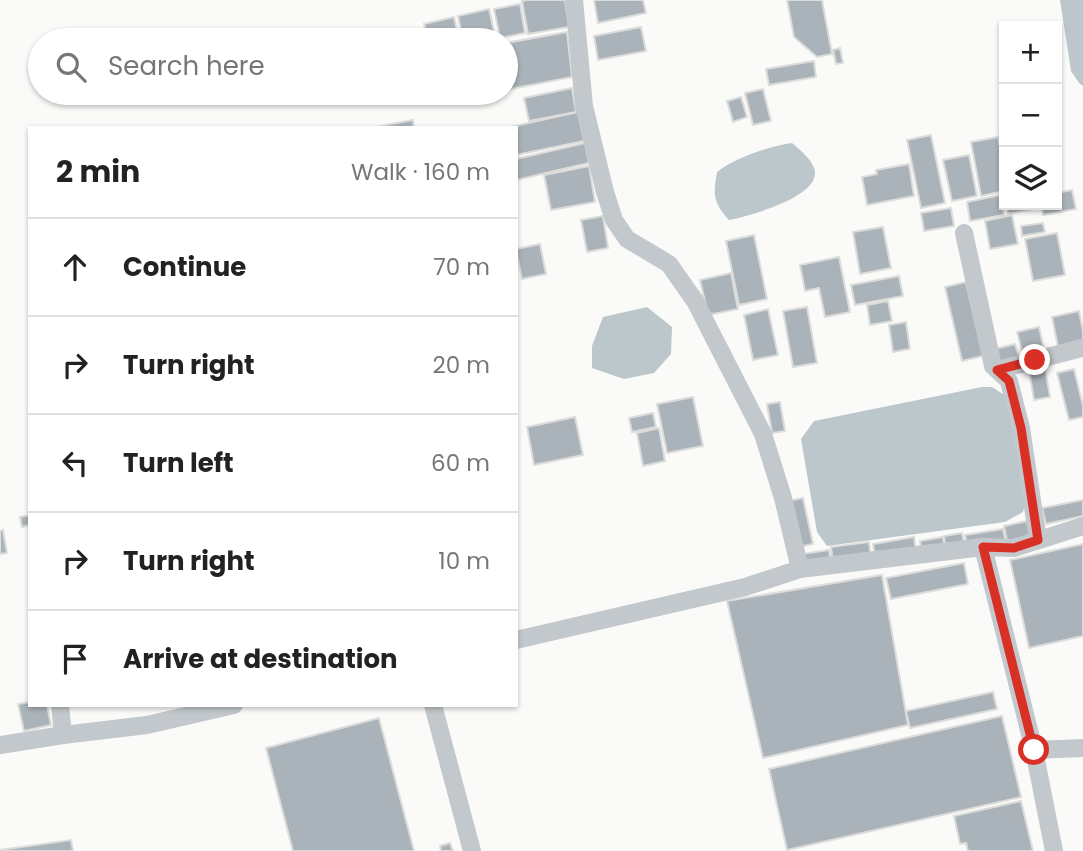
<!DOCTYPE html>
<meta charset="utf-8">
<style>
:root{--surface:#fff;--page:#f6f6f6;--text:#222;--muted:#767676;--line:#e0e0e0}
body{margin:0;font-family:Poppins,sans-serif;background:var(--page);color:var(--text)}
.controls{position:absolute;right:21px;top:21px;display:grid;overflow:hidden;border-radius:0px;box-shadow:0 2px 5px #0004}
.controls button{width:63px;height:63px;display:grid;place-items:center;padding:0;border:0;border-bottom:2px solid var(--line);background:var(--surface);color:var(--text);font:35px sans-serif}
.stop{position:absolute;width:21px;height:21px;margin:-16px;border:5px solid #d93025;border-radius:50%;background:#fff}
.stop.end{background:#d93025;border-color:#fff;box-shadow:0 2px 7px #0008}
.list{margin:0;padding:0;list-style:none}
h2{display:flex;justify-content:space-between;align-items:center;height:91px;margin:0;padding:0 28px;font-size:30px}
h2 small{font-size:23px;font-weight:400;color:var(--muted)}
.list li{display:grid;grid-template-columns:46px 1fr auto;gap:21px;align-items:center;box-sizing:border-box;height:98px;padding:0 28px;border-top:2px solid var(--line)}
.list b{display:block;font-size:26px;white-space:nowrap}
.list em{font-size:23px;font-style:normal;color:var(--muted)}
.icon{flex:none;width:38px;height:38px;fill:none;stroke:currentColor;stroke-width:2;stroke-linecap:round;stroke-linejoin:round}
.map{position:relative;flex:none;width:1083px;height:851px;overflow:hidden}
.search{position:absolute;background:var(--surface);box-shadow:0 2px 5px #0004;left:28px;top:28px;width:490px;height:77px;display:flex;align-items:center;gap:18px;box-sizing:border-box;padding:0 24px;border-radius:38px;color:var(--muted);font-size:26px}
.panel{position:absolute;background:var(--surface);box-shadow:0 2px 5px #0004;left:28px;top:126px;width:490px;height:581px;border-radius:0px}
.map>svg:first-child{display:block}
.water{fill:#bbc7cb}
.building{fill:#aab3b9;stroke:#dcdcda;stroke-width:2}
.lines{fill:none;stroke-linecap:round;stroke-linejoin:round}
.street{stroke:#c3c8cc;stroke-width:18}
.route{stroke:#d93025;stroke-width:9}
</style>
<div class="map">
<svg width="1083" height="851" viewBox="0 0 1083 851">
<rect width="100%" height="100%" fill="#fafaf8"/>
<path class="water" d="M1060 0H1083V86L1079 83 1071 71Z
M792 143C800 150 814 161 815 172 817 198 749 216 729 220 713 202 713 195 717 172 734 158 770 146 792 143Z
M647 307 672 327 671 354 654 373 624 379 592 368V346L603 317Z
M982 387H992L1009 398 1025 504 1023 512 1005 522 827 546 817 532 801 439 814 421Z"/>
<path class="building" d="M527 0H565L569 27 528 34 522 1Z
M594 0H643L646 13 598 23Z
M787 0H822L832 54 817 57 794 37Z
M520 4 525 33 500 38 494 9Z
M489 9 496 40H463L458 16Z
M454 17 459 40H428L424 24Z
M641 27 646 51 598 60 594 36Z
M567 32 572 77 506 90V43Z
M840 48 843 63 836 64 833 50Z
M814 61 816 77 769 85 766 69Z
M572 88 576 112 529 121 524 98Z
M763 89 771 121 753 125 745 93Z
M741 97 747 117 733 122 727 101Z
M578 112 584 141 516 155V128H506Z
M413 120 414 128H370Z
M931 135 945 203 921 208 907 140Z
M998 137 1004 170V191L981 196 971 142Z
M585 143 589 163 516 180V159Z
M969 155 977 196 952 201 943 160Z
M909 164 914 196 867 205 862 177 877 174 876 170Z
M589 166 595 202 551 210 544 175Z
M1072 190 1076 209 1043 215 1041 205H1057V193Z
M1000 195 1004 215 970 221 967 202Z
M1006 205H1039L1040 208 1008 214Z
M951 208 954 226 924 231 921 213Z
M1012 215 1018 244 990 249 985 221Z
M603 216 608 248 587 252 581 220Z
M1043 223 1045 232 1022 236 1021 226Z
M883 227 891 268 860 274 853 232Z
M1057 233 1065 275 1033 281 1025 239Z
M754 235 767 299 739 305 726 241Z
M540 244 546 274 522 279 516 249Z
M839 257 850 312 825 317 819 288 805 291 800 265Z
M731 273 738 309 708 315 700 280Z
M899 276 903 296 855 305 851 285Z
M966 282 983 356 962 361 945 287Z
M888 301 892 321 870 325 867 305Z
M807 307 817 363 793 367 783 311Z
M768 309 778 355 753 360 744 315Z
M1079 311 1083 331V342L1058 347 1052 317Z
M906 322 910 349 893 352 889 325Z
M1039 327 1045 354 1024 359 1017 332Z
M1015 344 1019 357 999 363 995 349Z
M1044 362 1050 397 1034 400 1028 365Z
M1074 369 1083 406V417L1069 420 1057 373Z
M693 397 703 446 667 453 657 404Z
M780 402 785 431 772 433 767 404Z
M653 413 656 427 632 432 629 418Z
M575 417 583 455 534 465 527 427Z
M659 428 665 461 643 466 637 433Z
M803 498 813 544 798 547 788 501Z
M1083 500V516L1046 524 1042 508Z
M30 515V525L22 527 20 517Z
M1027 521 1031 536 1007 541 1004 526Z
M1003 529 1006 542 968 548 965 535Z
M3 530 7 553 0 554V531Z
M962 533 965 547 946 550 944 536Z
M914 537 916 552 875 558 873 544Z
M943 537 945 550 922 554 920 541Z
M869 542 871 558 833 563 831 547Z
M1083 544V636L1029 648 1010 560Z
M829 550 831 563 803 566 802 554Z
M964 563 968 584 891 599 886 578Z
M882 575 908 725 763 758 727 601Z
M993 692 997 709 910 728 906 711Z
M30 702V705H47L51 725 24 731 18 704Z
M1002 716 1021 797 787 850 769 769Z
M379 718 414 851H293L266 748Z
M1021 801 1033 851H968L966 843 960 844 954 816Z
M71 840 73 851H0V850Z
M450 843 453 851H441L440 846Z"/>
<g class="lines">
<path class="street" d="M574 0 584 106 605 192 614 220 627 239 669 264 695 301 763 434 783 498 800 569 983 547 1034 750 1054 851
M964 233 993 366 1009 381 1021 428 1038 540
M997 370 1082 348
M983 547 1014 548 1083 526
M516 640 745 587 800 569
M433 705 472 851
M63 735 147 725 234 705
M0 745 63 735 60 705
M1034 750 1083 748"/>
</g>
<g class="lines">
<path class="route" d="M1034 750 983 547 1014 548 1038 540 1021 428 1009 381 997 370 1035 360"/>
</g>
</svg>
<div class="controls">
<button>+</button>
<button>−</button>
<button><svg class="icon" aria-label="layers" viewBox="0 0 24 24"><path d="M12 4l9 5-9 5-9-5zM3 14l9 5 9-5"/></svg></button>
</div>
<div class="stop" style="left:1034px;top:750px"></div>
<div class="stop end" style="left:1035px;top:360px"></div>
<div class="search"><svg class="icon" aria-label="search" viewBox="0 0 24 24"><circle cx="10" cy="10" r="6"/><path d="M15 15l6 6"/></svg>Search here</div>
<section class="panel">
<h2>2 min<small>Walk · 160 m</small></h2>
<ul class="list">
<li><svg class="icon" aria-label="ahead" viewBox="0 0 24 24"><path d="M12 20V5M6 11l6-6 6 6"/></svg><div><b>Continue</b></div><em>70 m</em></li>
<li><svg class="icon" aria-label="right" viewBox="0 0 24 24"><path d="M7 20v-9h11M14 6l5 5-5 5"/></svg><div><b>Turn right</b></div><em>20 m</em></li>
<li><svg class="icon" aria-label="left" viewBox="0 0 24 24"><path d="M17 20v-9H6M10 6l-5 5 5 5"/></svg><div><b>Turn left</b></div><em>60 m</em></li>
<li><svg class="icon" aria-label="right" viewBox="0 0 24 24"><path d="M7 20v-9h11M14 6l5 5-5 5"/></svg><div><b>Turn right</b></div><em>10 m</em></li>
<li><svg class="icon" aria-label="arrive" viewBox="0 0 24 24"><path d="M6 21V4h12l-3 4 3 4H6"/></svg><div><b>Arrive at destination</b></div></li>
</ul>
</section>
</div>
